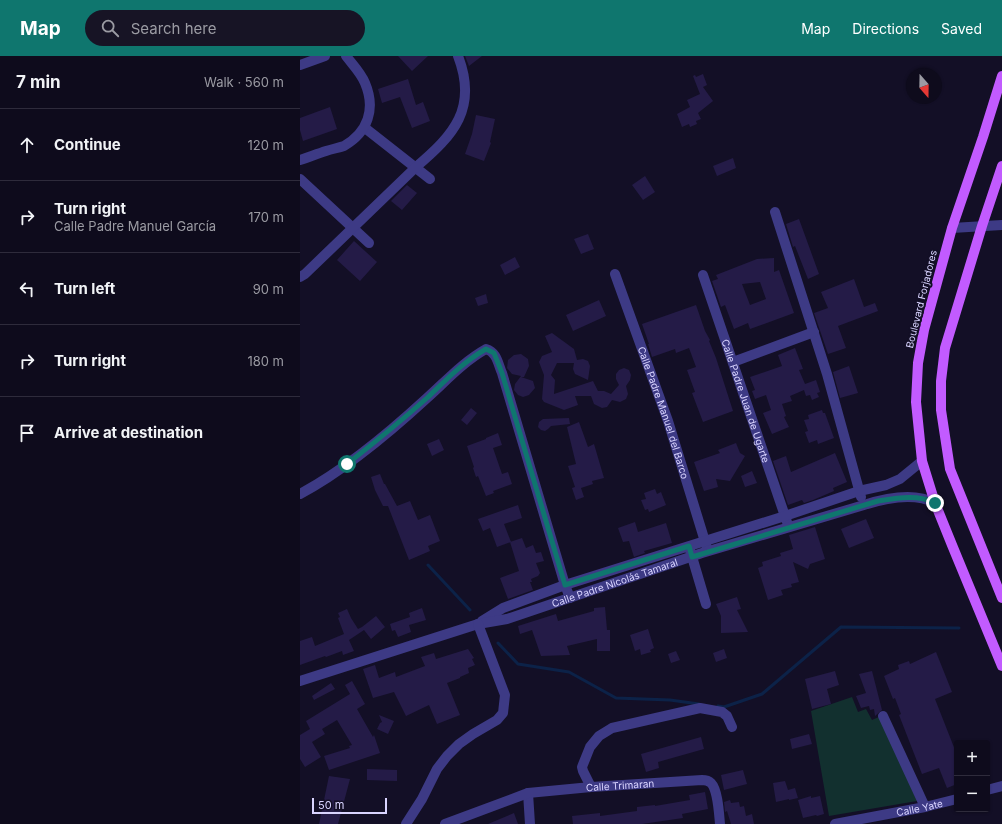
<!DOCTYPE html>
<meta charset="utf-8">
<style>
:root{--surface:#0e0b1c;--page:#171425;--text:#f1f3f6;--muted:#9b9ba3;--line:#2e2b3b;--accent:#0f766e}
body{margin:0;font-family:Inter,sans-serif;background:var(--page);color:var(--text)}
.controls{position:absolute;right:12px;bottom:12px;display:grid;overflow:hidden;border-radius:4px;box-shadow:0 1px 3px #0004}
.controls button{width:36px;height:36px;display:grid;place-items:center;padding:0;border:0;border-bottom:1px solid var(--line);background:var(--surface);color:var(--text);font:20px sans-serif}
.compass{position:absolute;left:606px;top:12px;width:36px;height:36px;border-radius:50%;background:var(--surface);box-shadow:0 1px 3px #0004;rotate:160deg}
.scale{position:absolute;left:12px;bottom:10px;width:75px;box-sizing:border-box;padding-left:4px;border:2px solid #d9d4ff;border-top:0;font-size:11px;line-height:14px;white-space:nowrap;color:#d9d4ff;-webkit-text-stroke:3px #130f26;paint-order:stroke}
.stop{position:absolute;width:12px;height:12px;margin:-9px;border:3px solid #0f766e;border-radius:50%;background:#fff}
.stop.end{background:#0f766e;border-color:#fff;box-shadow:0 1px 4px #0008}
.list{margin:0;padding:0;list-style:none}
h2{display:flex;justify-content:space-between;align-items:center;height:52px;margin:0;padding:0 16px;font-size:17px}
h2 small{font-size:13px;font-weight:400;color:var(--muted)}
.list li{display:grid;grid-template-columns:26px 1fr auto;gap:12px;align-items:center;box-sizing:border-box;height:72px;padding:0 16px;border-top:1px solid var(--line)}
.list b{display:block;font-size:15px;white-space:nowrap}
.list p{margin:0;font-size:13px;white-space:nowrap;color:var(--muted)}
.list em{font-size:13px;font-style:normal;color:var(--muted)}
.icon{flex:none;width:22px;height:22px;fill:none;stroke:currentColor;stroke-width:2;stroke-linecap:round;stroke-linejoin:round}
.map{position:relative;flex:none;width:702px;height:768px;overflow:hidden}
header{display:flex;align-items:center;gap:24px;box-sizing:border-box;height:56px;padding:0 20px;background:var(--accent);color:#fff}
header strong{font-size:19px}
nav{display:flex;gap:22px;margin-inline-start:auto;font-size:14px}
.search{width:280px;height:36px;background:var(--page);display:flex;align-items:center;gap:10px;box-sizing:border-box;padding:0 14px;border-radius:22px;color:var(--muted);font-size:15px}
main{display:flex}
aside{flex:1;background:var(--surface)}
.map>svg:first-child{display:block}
.grass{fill:#12302f}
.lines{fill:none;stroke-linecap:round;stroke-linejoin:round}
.stream{stroke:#0c2248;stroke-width:3}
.building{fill:#241b47;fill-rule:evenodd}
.minor{stroke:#3d3a85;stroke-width:10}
.major{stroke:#c25bff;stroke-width:10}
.route{stroke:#0f766e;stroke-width:5}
.labels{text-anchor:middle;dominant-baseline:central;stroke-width:4;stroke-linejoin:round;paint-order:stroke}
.street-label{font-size:10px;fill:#d9d4ff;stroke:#130f26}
</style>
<header>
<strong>Map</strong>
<div class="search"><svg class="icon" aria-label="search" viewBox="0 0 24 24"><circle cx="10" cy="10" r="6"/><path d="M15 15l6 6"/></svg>Search here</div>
<nav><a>Map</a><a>Directions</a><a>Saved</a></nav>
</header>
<main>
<aside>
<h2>7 min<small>Walk · 560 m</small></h2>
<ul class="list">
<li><svg class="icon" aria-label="ahead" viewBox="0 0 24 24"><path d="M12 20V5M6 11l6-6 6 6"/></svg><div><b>Continue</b></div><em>120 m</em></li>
<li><svg class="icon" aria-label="right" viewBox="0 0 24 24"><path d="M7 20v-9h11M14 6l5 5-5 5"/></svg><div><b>Turn right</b><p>Calle Padre Manuel García</p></div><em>170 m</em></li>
<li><svg class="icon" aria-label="left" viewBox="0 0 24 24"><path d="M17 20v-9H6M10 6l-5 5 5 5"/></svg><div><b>Turn left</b></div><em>90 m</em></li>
<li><svg class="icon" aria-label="right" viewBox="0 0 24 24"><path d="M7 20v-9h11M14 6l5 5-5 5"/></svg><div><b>Turn right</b></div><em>180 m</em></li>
<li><svg class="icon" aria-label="arrive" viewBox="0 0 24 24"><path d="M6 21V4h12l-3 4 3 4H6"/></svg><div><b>Arrive at destination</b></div></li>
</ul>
</aside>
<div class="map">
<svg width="702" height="768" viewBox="0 0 702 768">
<rect width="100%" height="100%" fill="#130f26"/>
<path class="grass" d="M552 641 558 656 566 653 572 664 581 660 617 745 529 760 511 655Z"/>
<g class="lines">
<path class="stream" d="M128 509 170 554
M198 587 218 608 269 616 316 642 370 644 399 648
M418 650 424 651 462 638 541 571 659 572"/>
</g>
<path class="building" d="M98 0H128L112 15Z
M165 0H182L169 10Z
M403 18 407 29 403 31 413 45 398 57 401 63 396 65 397 68 390 71 389 68 382 71 377 58 390 51 387 44 400 38 393 20 395 19 396 21Z
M108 23 116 49 123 46 130 65 112 72 100 41 82 47 78 33Z
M30 51 37 73 3 85 0 74V62Z
M176 59 195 63 190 86 191 87 184 105 165 98 172 78Z
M433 102 436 112 417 120 413 110Z
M345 120 355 136 343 144 332 129Z
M107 129 117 137 102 154 91 145Z
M499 163 519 218 508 223 495 190 493 191 486 168Z
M288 178 294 193 281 198 274 183Z
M54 185 77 206 60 225 37 204Z
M215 201 220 211 205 219 200 209Z
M474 202V216L479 214 494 257 450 273 448 267 434 273 425 249 421 251 412 225 418 223 416 219 457 203ZM460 226 466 243 450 249 442 228Z
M554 223 564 251 575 247 578 255 538 270 546 292 528 298 514 257 528 252 521 236Z
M186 238 188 247 178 250 175 242Z
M299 244 306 260 273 275 266 259Z
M396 249 405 275 410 284 409 285 416 302 433 355 403 366 392 337 395 336 387 314 396 311 389 292 376 297 375 293 352 301 348 288H349L342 268Z
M252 277 274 293 277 304 283 303 288 305 290 310 288 324 275 318 273 313 274 307H257L251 319 255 324 254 338 293 325 298 335H304L311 338 319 329 316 323V318L319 314 324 312 329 314 331 319 330 324 326 330 328 338 326 343 320 346 312 344 307 351 302 352 294 348 291 340H275L278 349 264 354 244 346 242 343 244 319 239 306 242 300 252 296 245 280Z
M495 292 503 313 499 314 505 328 516 324 520 336 517 337 519 341 512 344 510 339 506 340 504 334 490 340 492 345 482 348 486 360 484 361 489 371 472 378 463 357 471 354 466 339 455 343 452 335 455 334 450 321 482 310 478 299Z
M221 298 228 303 229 310 224 321H221L233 325 235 332 229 339 223 341 218 339 214 334 215 328 221 320 212 318 207 312 208 304 214 299Z
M549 310 558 337 540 342 533 316Z
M171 352 177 357 167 369 161 364Z
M522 354 523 357H525L534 382 518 388 517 384 509 387 505 376 508 375 504 364 509 363 508 359Z
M269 362 270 368 251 370 248 373 245 375 241 374 238 371 239 366 243 363Z
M279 366 288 391 294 388 304 422 292 425 293 428 281 432 284 441 276 444 272 432 275 431 268 410 276 408 267 371Z
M198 377 202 389 193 392 202 418 208 416 212 428 193 435 194 437 186 440 178 420 176 421 173 412 174 411 167 390 186 383V382Z
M139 383 144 394 132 400 127 388Z
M436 387 440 397 445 400 430 425 416 423 418 431 404 435 394 406 420 397 418 394Z
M535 397 547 426 533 432 534 435 513 444 504 447 502 444 488 449 473 405 486 400 491 416Z
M452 415 457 427 445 431 441 420Z
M80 418 84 428H85L97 450 110 445 118 464 130 459 140 485 128 490 130 495 109 504 88 450H83L75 434 71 421Z
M355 433 357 438 361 436 366 449 349 456 348 453 345 454 341 444 346 443 344 437Z
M218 449 222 462 204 468 211 486 197 491 190 472 183 475 178 463Z
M566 463 574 482 549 492 541 473Z
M335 466 338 476 366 467 372 487 344 495 345 497 334 501 329 485 323 486 318 472Z
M515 471 525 503 510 508 508 513 493 506 499 526 491 528 492 531 481 534 483 539 468 544 458 512 463 510 462 506 481 500 480 497 493 493 489 479Z
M222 482 226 492 233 489 236 497 241 496 244 505 236 507 240 517 238 520 231 523 232 526H230L233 534 208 543 200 522 219 515 210 486Z
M437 541 441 553 437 554 448 576 421 577V560L416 548Z
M305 551 307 574H310V595H297V583L267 590 270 599 241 600 232 574 220 578 218 570 256 558 258 565 294 555V552Z
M122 552 126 564 109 569 111 576 98 581 95 574 92 575 90 568 110 561 109 557Z
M47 553 51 562 58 573 62 571 76 560 85 571 71 583 64 574 49 584 54 595 43 599 42 595 26 601 25 600 0 609V585L12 581 15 590 44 578 38 562 40 561 38 557Z
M348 573 354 592 350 594 351 596 341 599 340 593 335 595 330 579Z
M168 593 174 602 172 603 175 609 168 612 169 617 160 621V622L147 627 160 659 137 668 129 649 106 660 94 636 73 642 63 613 75 609 79 622 95 616 96 621 125 610 121 601 134 597 136 603Z
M424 593 427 602 416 606 413 597Z
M376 595 380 604 371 607 368 598Z
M636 596 652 636 635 643 657 699V728L647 732 639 712 622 718 599 659 601 658 595 642 593 643 584 620 599 613 598 609 609 605 610 608Z
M535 615 539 629 527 633 531 648 512 653 505 623Z
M572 615 582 654 575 660 574 653 570 654 569 650 561 652 556 640 566 637 559 618Z
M52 625 65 648 57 653 73 681 74 679 80 697 29 714 24 700 50 692 49 690 52 689 37 664 22 673 25 678 12 686 21 701 5 711 0 703V679L10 673 6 665 50 638 45 629Z
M31 627 35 633 14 644 12 640Z
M79 659 94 665 88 678 77 673 80 667 82 666Z
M509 678 512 688 492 693 490 683Z
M401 681 404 693 358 706 359 712 346 716 341 698Z
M67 713 97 714V725L67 724Z
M443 714 447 728 424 734 421 719Z
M29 720 50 723 38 768H19Z
M485 725 488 734 495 732 498 742 489 744V743L476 746 473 727Z
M405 736 408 753 382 758 383 762 342 768H273L272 760 300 757V760L337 755V751L355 749V750L390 744 389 739Z
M511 740V742L520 740 524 758 517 760 516 759 503 762 498 744Z
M430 744 431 747 439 746 440 751 444 750 446 760 452 758 454 768H431L427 755 425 756 424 746Z
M214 757 218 768H188Z"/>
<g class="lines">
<g class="minor">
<path d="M0 9 25 0"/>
<path d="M65 72 130 123"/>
<path d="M0 104C9 101 17 98 26 95 32 93 38 92 44 90 68 76 76 53 65 27 61 17 53 9 46 0"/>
<path d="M0 123 69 187"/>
<path d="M475 156 527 318 561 441"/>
<path d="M652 172 702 169"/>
<path id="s1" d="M315 218 368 365 407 492"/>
<path id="s2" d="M403 219 487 466"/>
<path d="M0 221 5 218 116 111C154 79 178 52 158 0"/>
<path d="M433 306 514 276"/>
<path d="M0 438C45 414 89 377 127 342 146 325 163 306 186 293 197 296 198 308 202 317L265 529 270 542"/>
<path d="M390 494 406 548"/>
<path d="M182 565 203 552 265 529 485 460 559 435 586 429 600 423 622 405"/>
<path id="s3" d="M0 625 178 568 207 563 402 497 564 449C586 442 614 436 635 447"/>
<path d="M583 660 625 751"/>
<path d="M291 731 283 715 282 711 290 691 299 680 312 672 400 652 422 656 427 660 432 671"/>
<path d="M687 734 702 730"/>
<path d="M228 737 230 768"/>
<path d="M106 768 122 743 137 713 147 700 159 688 173 678 197 664 203 657 205 639 178 568"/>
<path id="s4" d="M145 768 228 737 291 731 402 724C405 724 408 724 411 727 418 734 419 758 420 768"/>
<path id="s5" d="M535 768 625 751 657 743"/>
</g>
<path class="major" d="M702 20 683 81 652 172 624 274 618 307 616 346 622 405 635 447 652 489 702 610
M702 110 682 170 645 292 641 325V354L650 413 702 542"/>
</g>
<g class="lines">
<path class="route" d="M47 408C74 387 101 365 127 342 146 324 163 306 186 293L194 297 202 317 265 529 389 490 392 501 578 445C597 442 618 438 635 447"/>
</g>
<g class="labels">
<g class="street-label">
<text transform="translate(621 243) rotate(-76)">Boulevard Forjadores</text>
<text stroke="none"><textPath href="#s2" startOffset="133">Calle Padre Juan de Ugarte</textPath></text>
<text stroke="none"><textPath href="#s1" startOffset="147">Calle Padre Manuel del Barco</textPath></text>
<text stroke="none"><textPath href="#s3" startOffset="330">Calle Padre Nicolás Tamaral</textPath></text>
<text stroke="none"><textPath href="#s4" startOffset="181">Calle Trimaran</textPath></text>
<text stroke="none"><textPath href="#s5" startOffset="86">Calle Yate</textPath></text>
</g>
</g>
</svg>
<div class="controls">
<button>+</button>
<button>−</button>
</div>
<svg class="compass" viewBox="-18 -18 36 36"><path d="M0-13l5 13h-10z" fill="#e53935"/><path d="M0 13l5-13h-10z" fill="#9b9ba3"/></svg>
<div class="scale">50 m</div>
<div class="stop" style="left:47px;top:408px"></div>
<div class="stop end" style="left:635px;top:447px"></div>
</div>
</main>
